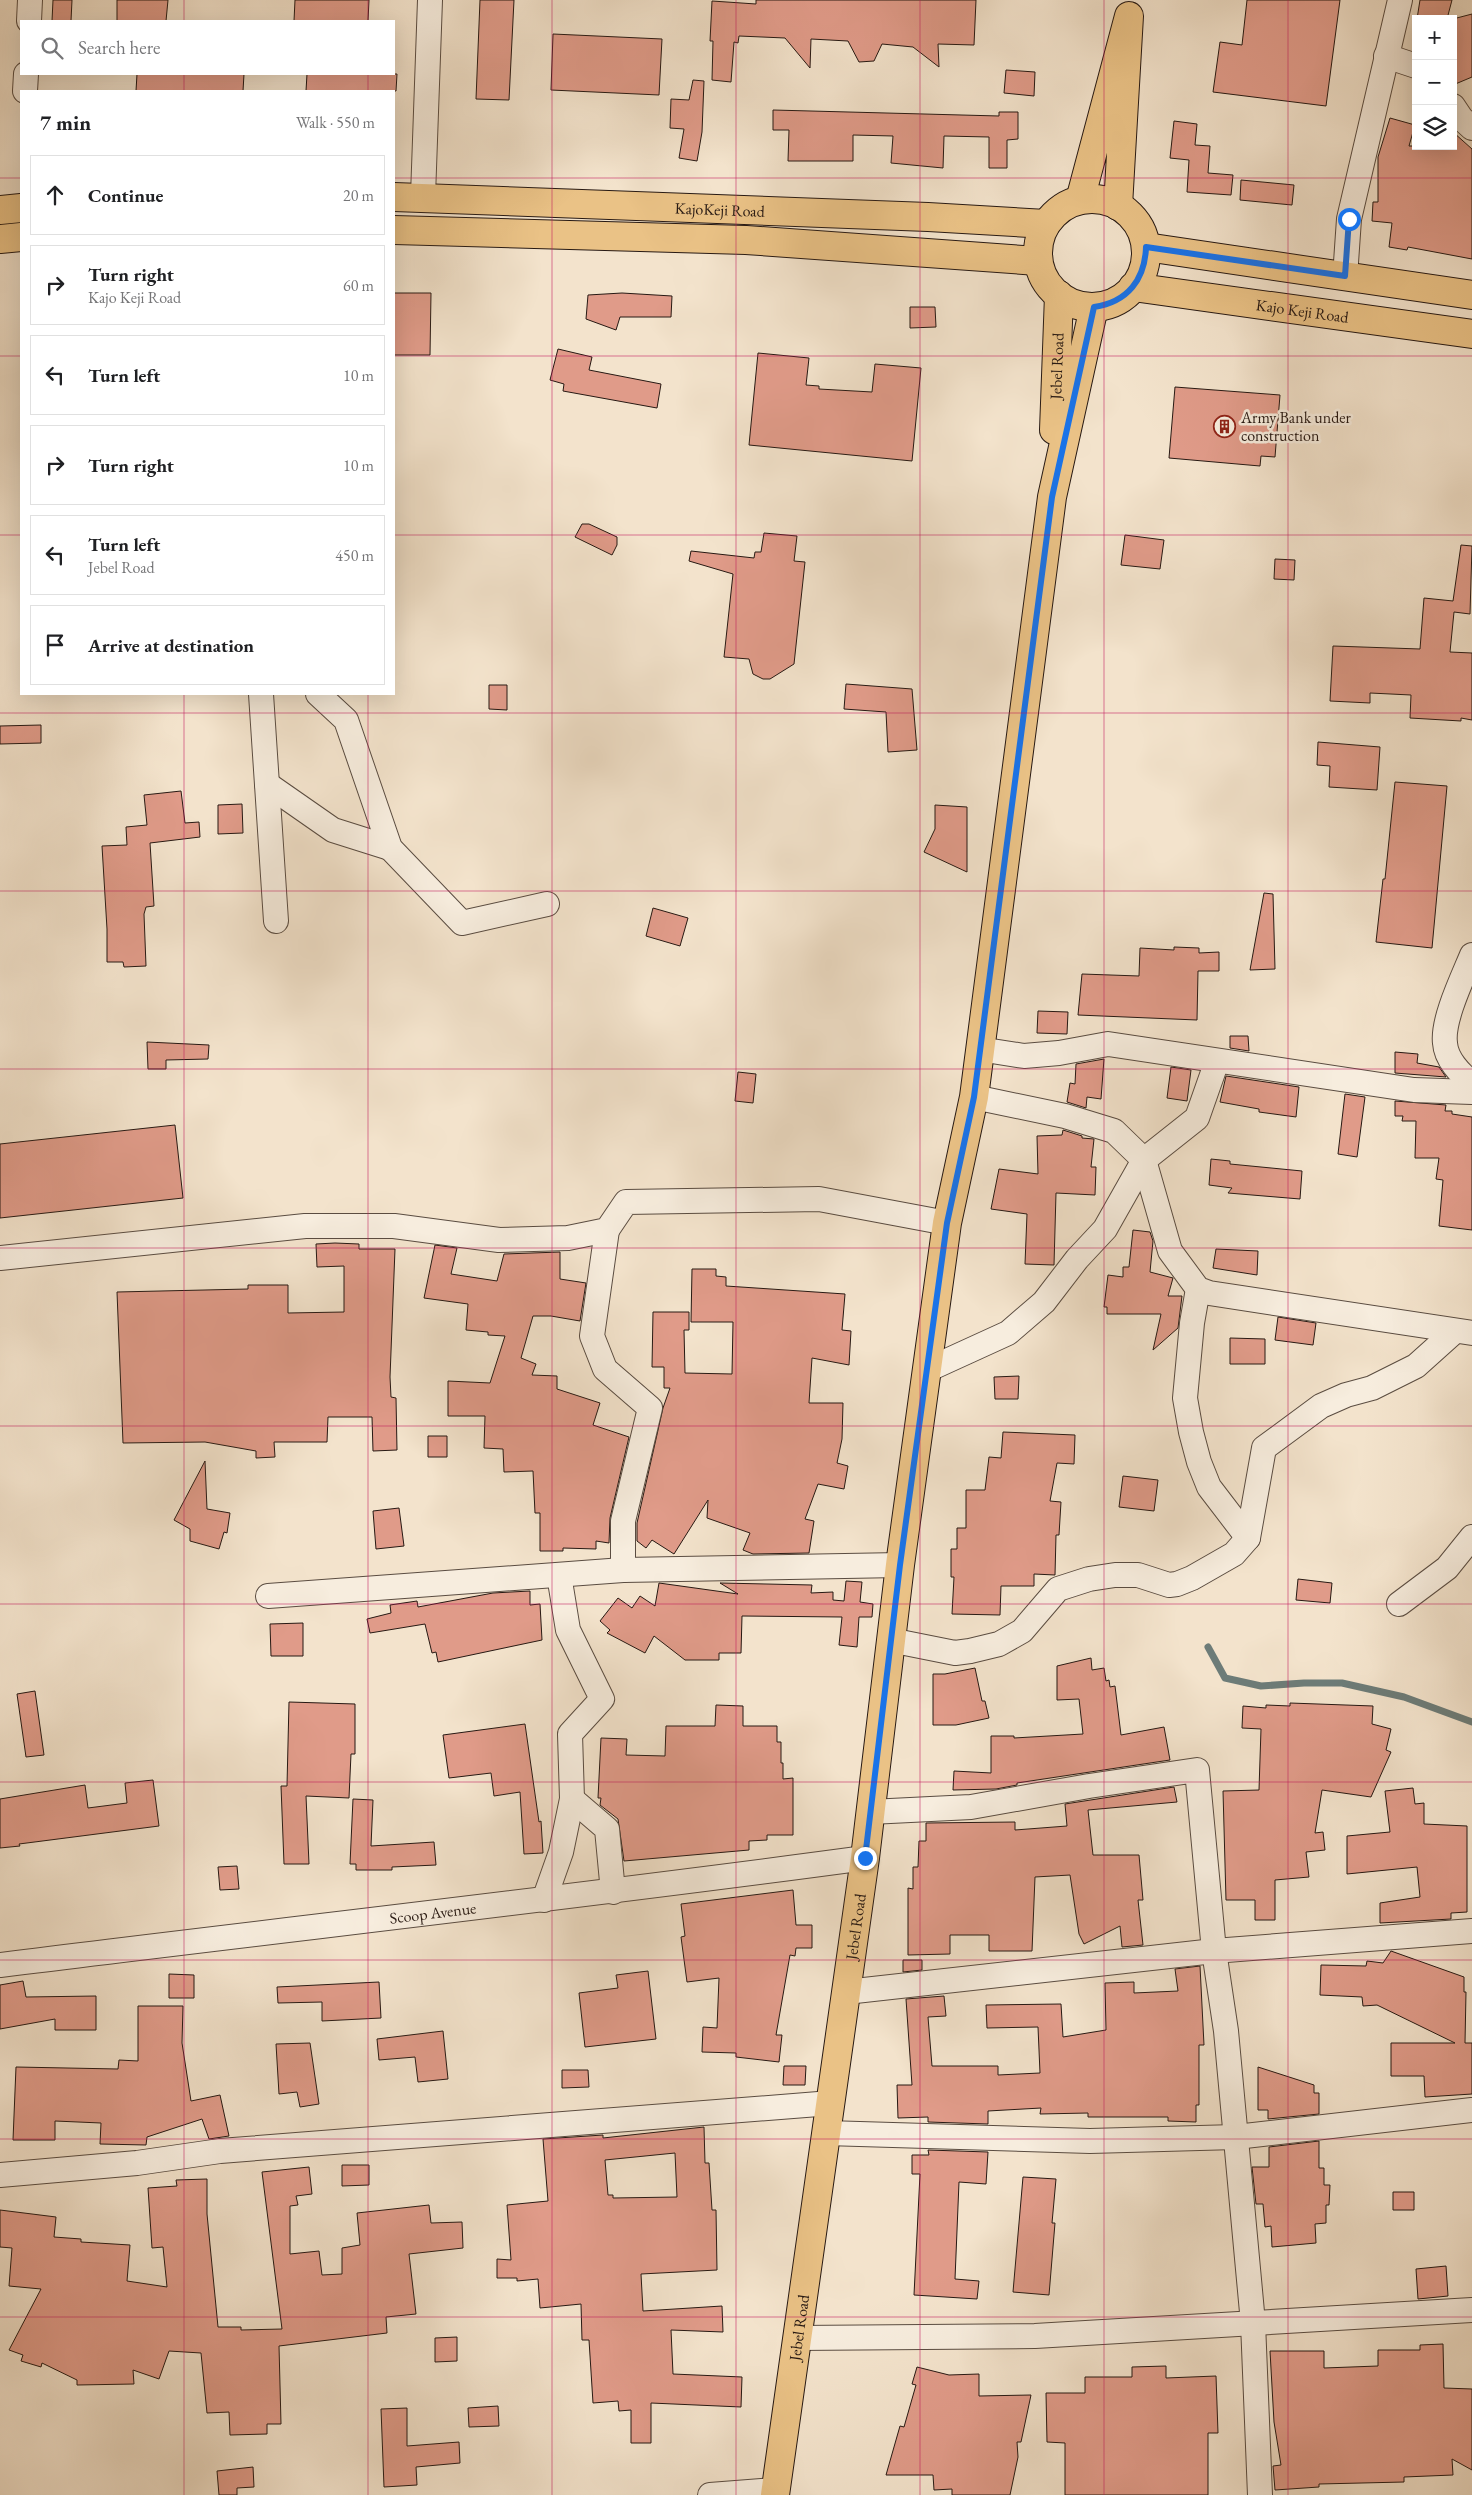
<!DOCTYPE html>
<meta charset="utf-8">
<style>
:root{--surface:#fff;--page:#f6f6f6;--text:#202124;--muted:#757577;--line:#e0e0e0}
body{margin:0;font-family:"EB Garamond",serif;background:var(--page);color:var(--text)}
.controls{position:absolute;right:15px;top:15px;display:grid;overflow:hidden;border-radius:0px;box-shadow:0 5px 20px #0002}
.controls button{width:45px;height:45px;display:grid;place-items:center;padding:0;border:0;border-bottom:1px solid var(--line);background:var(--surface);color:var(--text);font:25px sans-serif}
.stop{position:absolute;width:15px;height:15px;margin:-11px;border:4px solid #1a73e8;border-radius:50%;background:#fff}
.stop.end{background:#1a73e8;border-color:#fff;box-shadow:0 1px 5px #0008}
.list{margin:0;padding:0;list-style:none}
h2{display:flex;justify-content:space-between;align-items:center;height:65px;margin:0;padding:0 20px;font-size:21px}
h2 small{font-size:16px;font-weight:400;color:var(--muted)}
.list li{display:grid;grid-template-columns:32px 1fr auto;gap:15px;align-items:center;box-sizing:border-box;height:80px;margin:0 10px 10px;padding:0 10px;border:1px solid var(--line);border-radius:0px}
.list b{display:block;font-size:19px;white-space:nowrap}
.list p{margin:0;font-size:16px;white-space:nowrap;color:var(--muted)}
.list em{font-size:16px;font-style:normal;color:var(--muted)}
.icon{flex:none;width:28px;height:28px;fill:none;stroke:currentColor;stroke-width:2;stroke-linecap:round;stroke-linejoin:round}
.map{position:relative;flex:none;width:1472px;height:2495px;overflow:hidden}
.search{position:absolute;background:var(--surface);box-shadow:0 5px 20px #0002;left:20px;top:20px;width:375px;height:55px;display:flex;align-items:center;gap:12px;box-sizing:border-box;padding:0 18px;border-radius:0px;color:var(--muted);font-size:19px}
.panel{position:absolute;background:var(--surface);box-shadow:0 5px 20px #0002;left:20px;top:90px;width:375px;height:605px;border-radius:0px}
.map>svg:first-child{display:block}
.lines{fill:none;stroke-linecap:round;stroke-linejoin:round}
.stream{stroke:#6d7c78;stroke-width:7}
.building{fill:#e09b89;stroke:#271913;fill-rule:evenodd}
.minor-casing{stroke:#5a4c41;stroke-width:26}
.major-casing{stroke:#271913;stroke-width:30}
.minor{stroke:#f7edde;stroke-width:24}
.major{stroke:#eac286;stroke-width:28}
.route{stroke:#1a73e8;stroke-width:6}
.grid{fill:none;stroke:#c2185b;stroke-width:1;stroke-opacity:0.55}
.labels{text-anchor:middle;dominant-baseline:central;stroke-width:5;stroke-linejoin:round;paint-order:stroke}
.street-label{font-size:16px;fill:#271913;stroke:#f7edde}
.poi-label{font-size:16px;fill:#271913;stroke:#f7edde;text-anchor:start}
</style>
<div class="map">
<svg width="1472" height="2495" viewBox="0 0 1472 2495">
<rect width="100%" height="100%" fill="#f3e3cc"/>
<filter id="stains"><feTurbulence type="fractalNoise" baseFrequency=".004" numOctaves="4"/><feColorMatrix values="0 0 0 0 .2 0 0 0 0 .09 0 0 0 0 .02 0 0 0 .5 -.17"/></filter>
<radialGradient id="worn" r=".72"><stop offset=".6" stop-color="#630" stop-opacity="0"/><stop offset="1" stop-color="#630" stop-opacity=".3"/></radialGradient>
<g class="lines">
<path class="stream" d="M1208 1647 1225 1678 1261 1686 1304 1683H1342L1404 1697 1472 1722"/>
</g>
<path class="building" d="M53 0H72L71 21H52Z
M117 0H168L166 21H117Z
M295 0H369L368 21H294Z
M480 0H514L509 100 476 99Z
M756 0H976L974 45 938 44 939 67 913 47 882 44 874 61 859 62 848 41 811 39 810 68 785 38 739 36 738 43 734 42 731 82 712 80 713 41H710L712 1 756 4Z
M1247 0H1340L1326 106 1213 92 1220 42 1242 45Z
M1420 0H1452L1447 19H1417Z
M1472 14V77L1453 85V19Z
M553 34 662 39 659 95 551 90Z
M1006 70 1035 72 1034 96 1004 93Z
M137 74H244L243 91H136Z
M307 74H397L396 91H306Z
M693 80 704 81 702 132 697 161 679 158 684 129 670 128 671 99 689 100Z
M773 110 999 116V112H1018V139L1007 140V168H989V137L944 136 943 168 891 163 893 136 853 135V161H788L789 130H773Z
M1390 118 1415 125 1409 146H1453V132L1472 149V259L1408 247 1407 250 1389 247 1392 223 1372 221 1373 202H1378V157Z
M1174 121 1197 124 1195 145 1210 146 1208 173 1233 175 1231 195 1187 192 1189 160 1170 158Z
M1241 180 1294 185 1292 205 1240 200Z
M394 293H431L430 355H394Z
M622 293 672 296 671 317H620L616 330 586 319 588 295Z
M910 307H935L936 327 910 328Z
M558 349 592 357 589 370 661 384 657 408 563 391 564 384 550 380Z
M758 353 809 358 806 385 819 386V389L872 392 875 364 921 368 912 461 749 445Z
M1175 387 1280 395 1275 457 1261 456 1260 466 1169 458Z
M582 524H589L617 537V545L612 555 575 537Z
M764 533 797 536 794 561 805 562 794 664 770 679H763L753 674 749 659 724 657 733 574 689 561 691 551 754 558 755 552H761Z
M1125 535 1164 540 1160 569 1121 565Z
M1461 545 1472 546 1470 614 1454 612 1450 652 1472 653V720L1461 718V721L1410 718 1411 695 1370 693V703L1330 701 1333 646 1420 649 1424 598 1453 601Z
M1275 559 1295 560 1294 580 1274 579Z
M846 684 912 689 917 750 888 752 886 712 844 709Z
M489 685H507V710L489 709Z
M41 725V743L0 744V726Z
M1318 742 1380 747 1377 790 1329 787 1330 766 1317 765Z
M1395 782 1447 786 1432 948 1376 942 1383 879H1385Z
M181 791 185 823 199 822 200 837 150 843 154 906 146 907 144 914 146 966 124 967 123 962H107V929L102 846 127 845 126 827 147 825 144 795Z
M242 804 243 833 218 834V805Z
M935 805 967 807V872L924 852 935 829Z
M1264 893 1273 894 1275 969 1250 970Z
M653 908 688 918 680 946 646 936Z
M1174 947 1199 948V953L1219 952V971H1198L1197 1020 1078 1015 1082 974 1139 976 1140 948 1174 950Z
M1038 1011 1068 1012 1067 1034 1037 1033Z
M1230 1036H1248L1249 1051 1230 1048Z
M147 1042 209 1045 208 1059 166 1060V1069H148Z
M1395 1052 1418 1054 1417 1063 1439 1067 1446 1077 1395 1073Z
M1104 1059 1101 1099 1087 1097 1086 1108 1067 1102 1070 1083 1075 1084 1076 1064Z
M1171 1067 1191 1070 1187 1101 1167 1098Z
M738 1072 756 1074 753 1103 735 1101Z
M1226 1076 1299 1087 1296 1117 1259 1112V1109L1220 1102Z
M1345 1094 1365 1097 1357 1157 1338 1154Z
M1395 1101 1446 1105 1445 1111H1452V1114L1472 1117V1230L1439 1226 1443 1180 1436 1179 1439 1158H1415L1416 1121H1402L1403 1116H1395Z
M175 1125 183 1198 0 1218V1144Z
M1063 1130 1082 1136V1138L1094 1139 1091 1167H1096L1095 1195 1056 1193 1054 1265 1025 1264 1027 1214 991 1209 999 1169 1038 1174 1037 1136 1062 1135Z
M1211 1159 1230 1161V1164L1302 1171 1300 1199 1228 1193 1232 1188 1209 1185Z
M1133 1230 1150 1232 1153 1241 1150 1272 1173 1278 1168 1296H1182L1178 1328 1153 1350 1161 1314H1107V1307H1104L1108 1275 1123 1277V1267H1129Z
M335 1243 359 1244V1249H395L390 1377 391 1397 396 1398 397 1450 373 1451 372 1417H328L327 1442H274L275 1457 256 1458V1451L205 1442 123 1443 117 1292 248 1289V1285H288V1313L344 1312V1266L317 1267 316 1244Z
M435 1245 457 1248 451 1274 497 1281 504 1254 560 1252V1279L586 1283 580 1321 551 1316H533L521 1358 536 1364 532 1375 557 1376V1389L600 1403 593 1425 629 1437 610 1518 609 1543 596 1541V1549L563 1548V1551H540V1513H535L533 1471 504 1472 503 1449 484 1448 485 1416H448V1381L490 1383 505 1336 488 1335V1332L466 1330 468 1304 424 1298Z
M1216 1249 1258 1251 1257 1275 1213 1268Z
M692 1269H716V1276L726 1277V1286L845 1294 842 1330 851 1331 849 1365 812 1358 809 1403H843L842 1439 837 1463 848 1466 844 1489 818 1484 805 1519 814 1521 809 1553 753 1554 743 1550 750 1533 707 1518 708 1500 674 1554 652 1540 646 1548 637 1541V1523L663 1408 670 1388H664V1367H652L653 1312H689V1330H684L685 1373 732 1374 733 1322H691Z
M1278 1317 1316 1323 1313 1345 1275 1340Z
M1230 1338 1265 1339V1364H1230Z
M1019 1376 1018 1399H995L994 1377Z
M1003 1432 1075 1435 1074 1464 1057 1463 1050 1501 1061 1502 1059 1535H1056L1055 1575 1034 1574V1586H1001L1000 1615 952 1614 954 1577H951V1549H957V1528H966V1490H985L989 1457 1001 1458Z
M428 1436H447V1457H428Z
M205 1461 207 1509 230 1513 227 1533 224 1532 219 1549 190 1541V1529L174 1520Z
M1123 1476 1158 1480 1154 1511 1119 1507Z
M399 1508 404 1546 376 1549 373 1511Z
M1298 1579 1332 1583 1330 1603 1296 1600Z
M846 1581 862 1582 860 1602 873 1604 872 1617H859L857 1647 839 1645 842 1617 742 1616 741 1653H719V1660H685L654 1636 645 1653 607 1633 610 1630 600 1621 618 1598 632 1608 640 1596 655 1606 659 1583 738 1594 720 1583 812 1585 811 1593 833 1592V1600L844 1601Z
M530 1591V1605L540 1604 542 1640 438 1662 436 1652 432 1653 425 1624 370 1633 367 1619 391 1613 390 1605 417 1601 418 1607 493 1593Z
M303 1623V1656H271L270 1624Z
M1091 1658 1092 1670 1104 1668 1106 1681 1109 1680 1110 1687 1115 1686 1121 1735 1164 1727 1170 1760 1017 1783V1785L996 1789 953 1790 954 1771 991 1773V1736H1014V1738L1083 1734 1079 1699 1057 1700V1666Z
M975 1668 982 1701H985L989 1718 956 1725H933V1674H945Z
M35 1691 44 1755 26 1757 17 1694Z
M289 1702 355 1704V1754H351L349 1798 306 1796 309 1864H284L281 1786H287Z
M1290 1703 1373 1706 1372 1724 1391 1729 1386 1750 1391 1752 1371 1797 1322 1790 1315 1833 1323 1832 1325 1850 1306 1852 1309 1877 1275 1880V1920H1255V1900H1226L1223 1791 1259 1790 1261 1729 1242 1728 1243 1706 1266 1708V1705L1290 1706Z
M716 1705 743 1706V1726H777V1742H781V1763H783V1779L793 1778V1835H767V1840L749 1841V1850L624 1861 618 1819 600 1805 601 1798H598L601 1738 627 1739 626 1755 665 1756 666 1726H715Z
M525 1724 539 1822 541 1821 543 1853 524 1854 520 1792 494 1796 491 1773 449 1778 443 1735Z
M153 1780 159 1826 19 1844 20 1846 0 1848V1799L85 1785 88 1808 127 1803 125 1783Z
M1174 1787 1177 1802 1088 1810 1093 1855H1139L1143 1900H1138L1143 1945 1122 1947 1120 1926 1084 1944 1079 1934 1070 1875 1035 1877 1032 1951H989V1935H950V1954L908 1955V1888L913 1889V1867H918L919 1841H926V1823L1015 1822V1830L1067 1826 1065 1804Z
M1413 1788 1415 1804 1424 1803V1824L1467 1826V1912L1451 1913V1919L1380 1923V1903L1420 1897 1417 1867 1347 1874V1836L1390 1832 1385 1791Z
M353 1799 373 1800 371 1846 434 1842 436 1865 392 1867V1870H356V1864H350Z
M237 1866 239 1889 220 1890 218 1867Z
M793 1890 796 1925H812V1948H796L795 1956 790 1955 776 2035H782L779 2062 736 2057V2053L702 2052 703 2027 717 2028 719 1978 687 1982 681 1937 685 1936 681 1904Z
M1391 1951 1464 1977V1992H1466L1465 2043H1472V2094L1425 2097 1424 2076H1391V2043H1455L1377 2005 1363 2006 1362 1997 1320 1995 1321 1965 1366 1966 1367 1961 1383 1963Z
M903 1960H922V1970L903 1972Z
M1200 1966 1204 2045H1199V2105H1196V2122L1168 2121V2117H1088V2113L1040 2114 1041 2108 988 2111V2124L928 2122V2117L898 2118 897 2085H912L906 1999 944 1996 946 2016 928 2017 932 2066H998V2075L1040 2073 1038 2027 987 2028 986 2005 1061 2004 1063 2037 1106 2030 1105 1983 1134 1982V1993L1178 1991 1175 1969Z
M648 1971 656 2039 585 2047 579 1993 618 1988 616 1975Z
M169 1974 194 1975V1998H169Z
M23 1981 26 1997 96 1996V2030H55V2019L0 2029V1985Z
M379 1982 381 2018 322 2021V2002L278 2003 277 1987Z
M138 2006H183L182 2043 191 2101 220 2095 229 2136 209 2139 202 2119 147 2137 146 2145 100 2144 101 2123 55 2121V2140H13L16 2067 118 2069 119 2060 138 2061Z
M443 2031 448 2079 418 2082 415 2057 379 2060 377 2039Z
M310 2043 319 2104 300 2107 297 2092 279 2094 276 2044Z
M784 2066H806L805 2085H783Z
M1258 2067 1314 2085V2093H1319V2114L1268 2119V2110H1258Z
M562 2070H588L589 2087 562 2088Z
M704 2127 705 2163H709L712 2210H716L717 2270 641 2274 643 2311 722 2306 723 2332 671 2330 673 2374 742 2377 741 2407 651 2403V2443H631V2410L619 2411 618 2401 593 2403 589 2340H582L581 2304 540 2308 538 2279 517 2281V2278H497V2259L511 2260 507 2205 548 2201 543 2139 603 2135V2138ZM675 2153 677 2197 613 2198V2195H608L605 2160Z
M1319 2141V2168H1324V2185H1330L1329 2205H1326V2223L1315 2224 1316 2243 1272 2247 1271 2226 1265 2227 1263 2204H1256L1252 2167H1269V2147Z
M928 2150 988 2152 986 2184 959 2182 955 2279 979 2281 977 2299 914 2295 920 2174H912V2155H929Z
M342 2165H369V2185L342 2186Z
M309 2167 312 2194 296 2196 298 2205 290 2206V2254L319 2251 322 2275 342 2274V2248L360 2245 357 2213 429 2205 431 2223 462 2222 463 2248 409 2254 416 2314 386 2317 387 2333 279 2346 281 2424H267V2434L230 2435 229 2412 207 2413 201 2353 169 2351 159 2379 133 2370 134 2384 77 2385V2380L42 2363 41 2367 21 2361 23 2355 9 2350 41 2289 9 2286 12 2248 0 2247V2210L56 2217 54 2237 81 2239V2242L130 2245 127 2281 167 2287 163 2247 152 2248 148 2188 177 2186 176 2180 207 2179V2214L218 2327H241V2330L282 2329 262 2172Z
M1023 2177 1056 2179 1052 2223H1055L1049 2295 1013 2292Z
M1393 2192H1414V2210H1393Z
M1446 2266 1448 2296 1418 2299 1416 2269Z
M457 2337V2361L435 2362V2338Z
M1443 2344 1444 2388 1472 2389V2470L1452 2459 1453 2475 1404 2477V2482L1319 2484V2487L1275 2490 1273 2466 1281 2465 1274 2422 1270 2351H1324V2368L1378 2366V2350H1420V2345Z
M1166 2366V2378L1216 2376 1218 2433H1208V2495H1065V2443L1047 2442 1046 2393H1085V2377H1132V2367Z
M917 2367 949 2375 979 2374V2396L1031 2395 1021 2442H1017L1018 2457 1010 2495H952V2489L934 2490 933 2475H886L900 2426 904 2427 916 2385 912 2384Z
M498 2406 499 2426 469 2427 468 2408Z
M407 2408V2446L459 2442 460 2463 416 2467 417 2485 384 2487 381 2409Z
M253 2467 254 2487 237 2488V2495H219L217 2471Z"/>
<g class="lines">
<defs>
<g id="minor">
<path d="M29 21 30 0"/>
<path d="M1386 56 1416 66"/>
<path d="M25 91 26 74"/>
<path d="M1453 106 1461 118 1472 128"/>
<path d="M423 196 430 0"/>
<path d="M1345 277 1349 219 1400 0"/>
<path d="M261 694 276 921"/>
<path d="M318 694 346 720 390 848 462 923 547 904"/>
<path d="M267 784 333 830 390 848"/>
<path d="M1472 955C1463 977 1442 1020 1445 1043 1446 1059 1460 1074 1472 1083"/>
<path d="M979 1049 1024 1056 1059 1053 1108 1044 1414 1090 1472 1092"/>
<path d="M974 1097 1065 1116 1114 1131 1144 1160 1170 1251 1198 1289 1209 1293 1472 1333"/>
<path d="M607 1230 592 1336 605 1369 650 1408 623 1521V1570"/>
<path d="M0 1258 305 1226H394L499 1240 568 1238 607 1230 626 1202 819 1199 947 1223"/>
<path d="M1198 1289 1192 1323 1185 1398 1191 1432 1199 1462 1209 1487 1248 1538"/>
<path d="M927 1370 1008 1333 1044 1302 1077 1259 1105 1229 1144 1160 1197 1118 1217 1061"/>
<path d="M268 1596 623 1570 900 1565"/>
<path d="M1399 1604 1447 1568 1472 1537"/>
<path d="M890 1640 955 1653 970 1651 999 1644 1022 1631 1058 1589 1089 1579 1115 1575H1138L1169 1585 1177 1584 1192 1578 1234 1554 1248 1538 1264 1448 1321 1406 1346 1395 1372 1388 1416 1366 1455 1331"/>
<path d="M572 1799 607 1829 613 1892"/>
<path d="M870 1812 971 1807 1089 1786 1197 1770 1214 1951 1226 2031 1253 2323 1260 2495"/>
<path d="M544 1900 561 1852 572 1799 570 1734 602 1699 568 1630 559 1575"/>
<path id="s1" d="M0 1965C288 1929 577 1897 865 1858"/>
<path d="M846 1992 1214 1951 1472 1931"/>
<path d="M826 2133 1090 2141 1236 2137 1472 2110"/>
<path d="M0 2175 137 2163 220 2151 831 2103"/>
<path d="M797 2338 1035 2336 1472 2310"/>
<path d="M710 2495 776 2490"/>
</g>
<g id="major">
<path id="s2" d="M394 197 928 217 1046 224"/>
<circle cx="1092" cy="253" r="54"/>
<path d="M1080 200 1129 16 1118 206"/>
<path d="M0 210 21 208"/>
<path d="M394 230 746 240 1038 261"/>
<path d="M0 239 21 237"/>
<path d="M1146 247 1472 295"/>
<path id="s3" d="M1133 287 1472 334"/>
<path id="s4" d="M1054 430 1059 295"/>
<path id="s5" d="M775 2495 865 1858 900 1565 947 1223 974 1097 1052 497 1094 307"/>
</g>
</defs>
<use href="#minor" class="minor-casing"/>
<use href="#major" class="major-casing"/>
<use href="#minor" class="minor"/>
<use href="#major" class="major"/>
</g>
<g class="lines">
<path class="route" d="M865 1858 900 1565 947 1223 974 1097 1052 497 1094 307C1128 302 1145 279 1146 247L1345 276 1349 219"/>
</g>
<path class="grid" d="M184 0V21M368 0V21M552 0V2495M736 0V2495M920 0V2495M1104 0V2495M1288 0V2495M184 74V91M368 74V91M0 178H21M394 178H1472M0 356H21M394 356H1472M0 535H21M394 535H1472M184 694V2495M368 694V2495M0 713H1472M0 891H1472M0 1069H1472M0 1248H1472M0 1426H1472M0 1604H1472M0 1782H1472M0 1960H1472M0 2139H1472M0 2317H1472"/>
<defs>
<symbol id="building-ring" viewBox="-11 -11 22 22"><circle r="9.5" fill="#f7edde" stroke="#8f2418" stroke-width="1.5"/><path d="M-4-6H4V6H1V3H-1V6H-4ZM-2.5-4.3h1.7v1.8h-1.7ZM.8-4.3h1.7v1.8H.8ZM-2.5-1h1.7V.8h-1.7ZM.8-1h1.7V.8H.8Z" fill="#8f2418"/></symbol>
</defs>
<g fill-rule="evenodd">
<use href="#building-ring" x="1212" y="414" width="25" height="25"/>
</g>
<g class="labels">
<g class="street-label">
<text stroke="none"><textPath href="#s2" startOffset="326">KajoKeji Road</textPath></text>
<text stroke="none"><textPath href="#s3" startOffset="171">Kajo Keji Road</textPath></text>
<text stroke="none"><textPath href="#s4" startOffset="64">Jebel Road</textPath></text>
<text stroke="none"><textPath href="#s1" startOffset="436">Scoop Avenue</textPath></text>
<text stroke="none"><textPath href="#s5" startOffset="574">Jebel Road</textPath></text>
<text stroke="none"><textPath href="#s5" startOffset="169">Jebel Road</textPath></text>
</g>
<g class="poi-label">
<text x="1241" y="417">Army Bank under<tspan x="1241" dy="18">construction</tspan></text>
</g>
</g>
<rect width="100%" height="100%" filter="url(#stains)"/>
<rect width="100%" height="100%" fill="url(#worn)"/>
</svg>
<div class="controls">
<button>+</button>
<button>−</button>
<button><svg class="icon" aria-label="layers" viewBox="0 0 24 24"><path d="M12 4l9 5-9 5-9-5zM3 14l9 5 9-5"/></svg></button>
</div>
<div class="stop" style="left:1349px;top:219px"></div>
<div class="stop end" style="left:865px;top:1858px"></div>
<div class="search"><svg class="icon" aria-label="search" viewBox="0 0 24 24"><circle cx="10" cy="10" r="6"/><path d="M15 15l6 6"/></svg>Search here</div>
<section class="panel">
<h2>7 min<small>Walk · 550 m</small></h2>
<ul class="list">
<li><svg class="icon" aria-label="ahead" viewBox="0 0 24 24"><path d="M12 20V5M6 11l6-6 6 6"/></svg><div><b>Continue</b></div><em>20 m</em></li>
<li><svg class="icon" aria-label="right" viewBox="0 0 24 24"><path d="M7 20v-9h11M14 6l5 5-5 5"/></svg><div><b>Turn right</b><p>Kajo Keji Road</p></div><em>60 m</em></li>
<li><svg class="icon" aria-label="left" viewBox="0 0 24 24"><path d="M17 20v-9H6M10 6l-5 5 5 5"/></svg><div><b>Turn left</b></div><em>10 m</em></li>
<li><svg class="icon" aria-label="right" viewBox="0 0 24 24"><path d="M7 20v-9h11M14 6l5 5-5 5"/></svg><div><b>Turn right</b></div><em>10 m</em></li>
<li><svg class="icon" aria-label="left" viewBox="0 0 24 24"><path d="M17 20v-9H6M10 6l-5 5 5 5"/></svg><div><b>Turn left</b><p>Jebel Road</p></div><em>450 m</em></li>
<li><svg class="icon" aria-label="arrive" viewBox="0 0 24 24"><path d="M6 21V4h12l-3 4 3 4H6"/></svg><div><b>Arrive at destination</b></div></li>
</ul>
</section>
</div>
